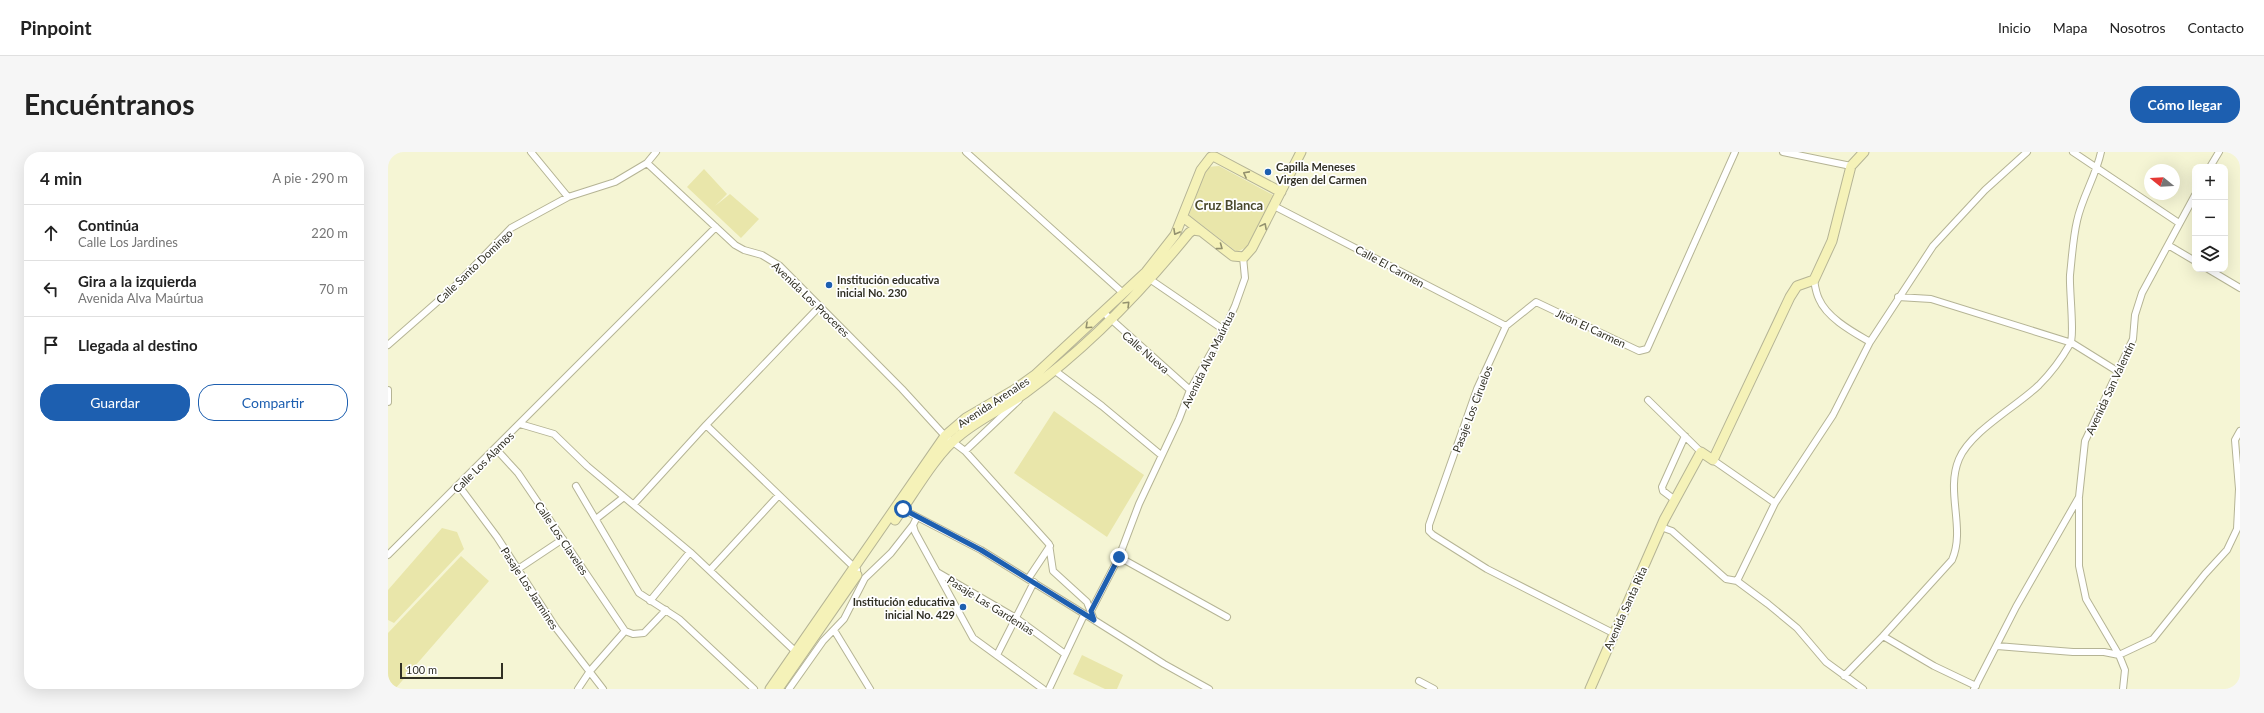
<!DOCTYPE html>
<html lang="es">
<meta charset="utf-8">
<style>
:root{--surface:#fff;--page:#f6f6f6;--text:#222;--muted:#767676;--line:#e0e0e0;--accent:#1d5fb0}
body{margin:0;font-family:Lato,sans-serif;background:var(--page);color:var(--text)}
.controls{position:absolute;right:12px;top:12px;display:grid;overflow:hidden;border-radius:8px;box-shadow:0 4px 16px #0002}
.controls button{width:36px;height:36px;display:grid;place-items:center;padding:0;border:0;border-bottom:1px solid var(--line);background:var(--surface);color:var(--text);font:20px sans-serif}
.compass{position:absolute;left:1756px;top:12px;width:36px;height:36px;border-radius:50%;background:var(--surface);box-shadow:0 4px 16px #0002;rotate:288deg}
.scale{position:absolute;left:12px;bottom:10px;width:103px;box-sizing:border-box;padding-left:4px;border:2px solid #313024;border-top:0;font-size:11px;line-height:14px;white-space:nowrap;color:#313024;-webkit-text-stroke:3px #fff;paint-order:stroke}
.stop{position:absolute;width:12px;height:12px;margin:-9px;border:3px solid #1d5fb0;border-radius:50%;background:#fff}
.stop.end{background:#1d5fb0;border-color:#fff;box-shadow:0 1px 4px #0008}
.list{margin:0;padding:0;list-style:none}
h2{display:flex;justify-content:space-between;align-items:center;height:52px;margin:0;padding:0 16px;font-size:17px}
h2 small{font-size:13px;font-weight:400;color:var(--muted)}
.list li{display:grid;grid-template-columns:26px 1fr auto;gap:12px;align-items:center;box-sizing:border-box;height:56px;padding:0 16px;border-top:1px solid var(--line)}
.list b{display:block;font-size:15px;white-space:nowrap}
.list p{margin:0;font-size:13px;white-space:nowrap;color:var(--muted)}
.list em{font-size:13px;font-style:normal;color:var(--muted)}
.actions{display:flex;gap:8px;padding:12px 16px}
.actions a{flex:1;padding:9px 0;border:1px solid var(--accent);border-radius:16px;text-align:center;font-size:14px;color:var(--accent)}
.actions .main{background:var(--accent);color:#fff}
.icon{flex:none;width:22px;height:22px;fill:none;stroke:currentColor;stroke-width:2;stroke-linecap:round;stroke-linejoin:round}
.map{position:relative;flex:none;width:1852px;height:537px;overflow:hidden;border-radius:16px}
header{display:flex;align-items:center;gap:24px;box-sizing:border-box;height:56px;padding:0 20px;background:var(--surface);border-bottom:1px solid var(--line)}
header strong{font-size:19px}
nav{display:flex;gap:22px;margin-inline-start:auto;font-size:14px}
.intro{display:flex;align-items:center;justify-content:space-between;box-sizing:border-box;height:96px;padding:0 24px}
h1{margin:0;font-size:28px}
.button{padding:10px 18px;border-radius:16px;background:var(--accent);color:#fff;font-size:14px;font-weight:700}
main{display:flex;gap:24px;padding:0 24px}
aside{flex:1;background:var(--surface);border-radius:16px;box-shadow:0 4px 16px #0002}
.map>svg:first-child{display:block}
.green{fill:#e9e6aa}
.lines{fill:none;stroke-linecap:round;stroke-linejoin:round}
.street-casing{stroke:#b5b495;stroke-width:8}
.secondary-casing{stroke:#b5b495;stroke-width:11}
.street{stroke:#fff;stroke-width:6}
.secondary{stroke:#f5f2b8;stroke-width:9}
.oneway{stroke:#93916e}
.route{stroke:#1d5fb0;stroke-width:5}
.poi-dot{fill:#1d5fb0;stroke:#fff;stroke-width:1.5}
.labels{text-anchor:middle;dominant-baseline:central;stroke-width:3.5;stroke-linejoin:round;paint-order:stroke}
.poi-label{font-size:11px;font-weight:bold;fill:#313024;stroke:#fff;text-anchor:start}
.street-label{font-size:11px;fill:#313024;stroke:#fff}
.quarter-label{font-size:13px;font-weight:bold;fill:#4a492d;stroke:#fff}
</style>
<header>
<strong>Pinpoint</strong>
<nav><a>Inicio</a><a>Mapa</a><a>Nosotros</a><a>Contacto</a></nav>
</header>
<div class="intro"><h1>Encuéntranos</h1><a class="button">Cómo llegar</a></div>
<main>
<aside>
<h2>4 min<small>A pie · 290 m</small></h2>
<ul class="list">
<li><svg class="icon" aria-label="ahead" viewBox="0 0 24 24"><path d="M12 20V5M6 11l6-6 6 6"/></svg><div><b>Continúa</b><p>Calle Los Jardines</p></div><em>220 m</em></li>
<li><svg class="icon" aria-label="left" viewBox="0 0 24 24"><path d="M17 20v-9H6M10 6l-5 5 5 5"/></svg><div><b>Gira a la izquierda</b><p>Avenida Alva Maúrtua</p></div><em>70 m</em></li>
<li><svg class="icon" aria-label="arrive" viewBox="0 0 24 24"><path d="M6 21V4h12l-3 4 3 4H6"/></svg><div><b>Llegada al destino</b></div></li>
</ul>
<div class="actions"><a class="main">Guardar</a><a>Compartir</a></div>
</aside>
<div class="map">
<svg width="1852" height="537" viewBox="0 0 1852 537">
<rect width="100%" height="100%" fill="#f5f5d4"/>
<path class="green" d="M831 14 887 44 859 95 849 100 801 63 819 15Z
M316 17 339 42 327 54 342 42 371 67 353 86 299 35Z
M666 259 756 323 719 385 626 321Z
M54 376 69 380 76 397 6 471 0 468V438Z
M73 404 101 429 7 537H0V481Z
M694 503 735 523 729 537H717L685 522Z"/>
<g class="lines">
<defs>
<path id="street" d="M143 0 180 45
M578 0 735 141
M1395 0 1463 14
M1685 0 1791 71
M259 11 347 93 356 98 374 103 392 114 514 237 557 284 577 299 661 392 665 419 699 450 706 468 776 512 821 537
M1822 15 1831 0
M886 54 1118 174
M1780 93 1807 109
M1820 117 1852 136
M763 128 836 178
M1426 128C1427 134 1428 141 1431 147 1439 166 1465 180 1482 190
M1510 145 1543 147 1684 191 1729 219
M715 160 802 238
M0 193 65 136 123 76 180 45 227 30 259 11 268 0
M666 218 714 254 773 303
M0 238V250
M1260 248 1313 300
M132 272 166 282 199 314 302 400 408 500
M318 273 469 418
M108 297 130 321 237 479
M577 299 631 248
M1325 308 1387 351
M71 334 109 385 168 476 215 537
M188 334 251 441 291 467 366 537
M1691 347V414L1698 447 1731 503 1737 518 1735 537
M1287 348 1275 339 1274 335 1297 284
M246 352 318 273 432 154
M512 356 593 398 706 468
M529 365 525 373 527 380 585 486 655 537
M208 367 236 345
M1273 375 1284 379 1338 427 1349 429 1380 452 1409 476 1438 510 1475 537
M0 403 328 75
M731 405 839 465
M130 417 175 387
M322 418 391 343
M549 420 628 466 677 502
M640 427 662 394
M1349 429 1387 351 1445 263 1482 190 1545 94 1597 38 1639 0
M262 449 302 400
M703 459 731 405 751 352 791 267 802 238 836 178 847 154 857 126 855 105
M446 478 482 537
M237 479 245 482 256 481 278 458
M1225 481 1099 417 1045 383 1041 379V373L1089 237 1118 174 1148 150 1251 199 1259 197 1347 0
M1495 484 1546 514 1588 534
M1609 494 1685 500H1716L1731 503 1765 487 1817 422 1839 398 1849 377 1851 337 1847 288 1852 279
M609 503 646 430
M1456 524 1495 484 1564 408C1578 376 1557 340 1571 307 1583 279 1628 255 1651 233 1662 222 1674 206 1682 192 1687 185 1681 136 1682 123 1684 105 1685 86 1689 69 1694 45 1708 24 1713 0
M1031 529 1046 537
M190 537 202 519 237 479
M401 537 435 489 456 467 477 426 503 401 525 373
M661 537 696 463
M1586 537 1628 455 1691 345 1697 289 1745 187 1747 163 1754 141 1807 43"/>
<path id="secondary" d="M795 65 845 104 856 105 864 96 913 0
M507 368C525 343 547 303 571 284 591 267 616 256 637 241 699 196 753 140 801 81L805 78 812 79
M382 537 557 284 578 266 626 238 647 223 758 120 787 83 813 18 823 5H827L893 40
M390 537 469 423
M1202 537 1276 368 1313 300 1325 308 1402 145 1409 134 1426 128 1444 89 1463 14 1476 0"/>
</defs>
<use href="#street" class="street-casing"/>
<use href="#secondary" class="secondary-casing"/>
<use href="#street" class="street"/>
<use href="#secondary" class="secondary"/>
</g>
<defs><path id="oneway-chevron" d="M-2-3.5L2.5 0L-2 3.5" fill="none" stroke-width="1.6" stroke-linecap="round" stroke-linejoin="round"/></defs>
<g class="oneway">
<use href="#oneway-chevron" transform="translate(858 22) rotate(-152)"/>
<use href="#oneway-chevron" transform="translate(876 74) rotate(-62)"/>
<use href="#oneway-chevron" transform="translate(788 80) rotate(119)"/>
<use href="#oneway-chevron" transform="translate(832 95) rotate(36)"/>
<use href="#oneway-chevron" transform="translate(739 152) rotate(-45)"/>
<use href="#oneway-chevron" transform="translate(700 174) rotate(137)"/>
</g>
<g class="lines">
<path class="route" d="M515 357 593 398 706 468 703 459 731 405"/>
</g>
<g class="poi-dot">
<circle cx="880" cy="20" r="4"/>
<circle cx="441" cy="133" r="4"/>
<circle cx="575" cy="455" r="4"/>
</g>
<g class="labels">
<g class="poi-label">
<text x="888" y="14">Capilla Meneses<tspan x="888" dy="13">Virgen del Carmen</tspan></text>
<text x="449" y="127">Institución educativa<tspan x="449" dy="13">inicial No. 230</tspan></text>
<text x="567" y="449" text-anchor="end">Institución educativa<tspan x="567" dy="13">inicial No. 429</tspan></text>
</g>
<g class="street-label">
<text transform="translate(86 114) rotate(-44)">Calle Santo Domingo</text>
<text transform="translate(1002 114) rotate(28)">Calle El Carmen</text>
<text transform="translate(423 147) rotate(44)">Avenida Los Proceres</text>
<text transform="translate(1203 176) rotate(25)">Jirón El Carmen</text>
<text transform="translate(758 200) rotate(41)">Calle Nueva</text>
<text transform="translate(820 207) rotate(-64)">Avenida Alva Maúrtua</text>
<text transform="translate(1722 236) rotate(-65)">Avenida San Valentín</text>
<text transform="translate(605 250) rotate(-33)">Avenida Arenales</text>
<text transform="translate(1084 257) rotate(-69)">Pasaje Los Ciruelos</text>
<text transform="translate(95 310) rotate(-45)">Calle Los Alamos</text>
<text transform="translate(174 386) rotate(56)">Calle Los Claveles</text>
<text transform="translate(142 436) rotate(57)">Pasaje Los Jazmines</text>
<text transform="translate(603 453) rotate(32)">Pasaje Las Gardenias</text>
<text transform="translate(1237 456) rotate(-66)">Avenida Santa Rita</text>
</g>
<g class="quarter-label">
<text x="841" y="53">Cruz Blanca</text>
</g>
</g>
</svg>
<div class="controls">
<button>+</button>
<button>−</button>
<button><svg class="icon" aria-label="layers" viewBox="0 0 24 24"><path d="M12 4l9 5-9 5-9-5zM3 14l9 5 9-5"/></svg></button>
</div>
<svg class="compass" viewBox="-18 -18 36 36"><path d="M0-13l5 13h-10z" fill="#e53935"/><path d="M0 13l5-13h-10z" fill="#767676"/></svg>
<div class="scale">100 m</div>
<div class="stop" style="left:515px;top:357px"></div>
<div class="stop end" style="left:731px;top:405px"></div>
</div>
</main>
